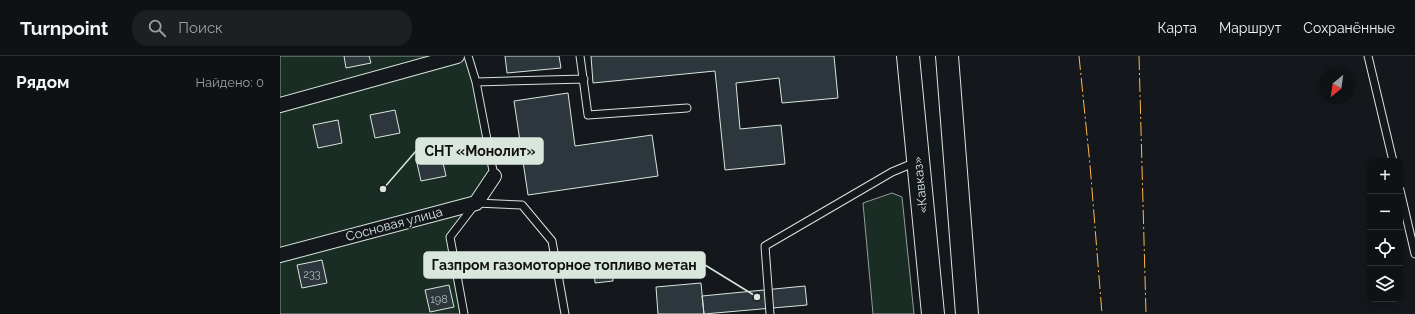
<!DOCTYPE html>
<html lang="ru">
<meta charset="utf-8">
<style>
:root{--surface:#0f1215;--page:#1d2022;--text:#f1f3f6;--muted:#9b9ea0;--line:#2f3234}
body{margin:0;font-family:Raleway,sans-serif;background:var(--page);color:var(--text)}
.controls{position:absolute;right:12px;bottom:12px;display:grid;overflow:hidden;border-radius:8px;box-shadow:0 2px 6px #0003}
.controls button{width:36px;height:36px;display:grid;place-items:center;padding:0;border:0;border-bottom:1px solid var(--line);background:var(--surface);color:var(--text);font:20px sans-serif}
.compass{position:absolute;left:1039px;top:12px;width:36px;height:36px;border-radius:50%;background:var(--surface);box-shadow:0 2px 6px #0003;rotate:209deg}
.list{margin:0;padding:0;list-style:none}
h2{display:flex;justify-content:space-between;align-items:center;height:52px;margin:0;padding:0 16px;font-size:17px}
h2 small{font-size:13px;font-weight:400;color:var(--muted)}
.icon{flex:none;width:22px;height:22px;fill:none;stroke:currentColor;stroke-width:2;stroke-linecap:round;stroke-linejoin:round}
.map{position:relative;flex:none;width:1135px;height:258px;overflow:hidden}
header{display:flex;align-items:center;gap:24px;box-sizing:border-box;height:56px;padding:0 20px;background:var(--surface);border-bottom:1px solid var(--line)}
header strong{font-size:19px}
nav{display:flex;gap:22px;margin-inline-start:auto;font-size:14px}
.search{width:280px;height:36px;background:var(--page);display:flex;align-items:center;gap:10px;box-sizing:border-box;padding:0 14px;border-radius:16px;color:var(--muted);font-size:15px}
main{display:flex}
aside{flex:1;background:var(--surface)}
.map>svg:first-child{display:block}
.green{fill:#1a2d24;stroke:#939e99}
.building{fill:#2c363c;stroke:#d8e6dc}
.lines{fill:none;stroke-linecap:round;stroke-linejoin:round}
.service-casing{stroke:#d8e6dc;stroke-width:9}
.minor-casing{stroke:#d8e6dc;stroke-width:16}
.trunk-casing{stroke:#d8e6dc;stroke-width:24}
.service{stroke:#14181c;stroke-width:7}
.minor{stroke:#14181c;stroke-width:14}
.trunk{stroke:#14181c;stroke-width:22}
.power{stroke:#ffb74d;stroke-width:1;stroke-dasharray:14 3 2 3;stroke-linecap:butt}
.labels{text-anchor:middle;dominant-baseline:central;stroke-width:3;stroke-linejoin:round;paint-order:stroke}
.number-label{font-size:11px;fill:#adbab4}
.street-label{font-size:13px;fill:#d8e6dc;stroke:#14181c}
.leader{fill:none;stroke:#d8e6dc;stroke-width:1.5}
.callout-dot{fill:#d8e6dc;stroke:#14181c;stroke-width:1.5}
.callout{fill:#d8e6dc;stroke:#d8e6dc;stroke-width:1.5}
.callout-label{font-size:14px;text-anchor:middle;font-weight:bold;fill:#111}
</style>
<header>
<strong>Turnpoint</strong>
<div class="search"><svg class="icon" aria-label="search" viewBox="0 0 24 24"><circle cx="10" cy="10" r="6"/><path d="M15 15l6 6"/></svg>Поиск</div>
<nav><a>Карта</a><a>Маршрут</a><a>Сохранённые</a></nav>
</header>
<main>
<aside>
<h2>Рядом<small>Найдено: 0</small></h2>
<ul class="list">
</ul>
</aside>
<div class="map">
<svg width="1135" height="258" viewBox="0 0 1135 258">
<rect width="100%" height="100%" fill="#14181c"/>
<path class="green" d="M0 0H188L214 120 171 181 184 258H0Z
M612 137 622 141 634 258H593L583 147Z"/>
<path class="building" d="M64 0H89L91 7 66 12Z
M225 0H279L281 12 227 17Z
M311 0H554L558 42 502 47 499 22 456 27 460 73 501 69 505 108 445 114 435 15 313 27Z
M288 37 295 90 372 79 378 120 248 139 234 45Z
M115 54 120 77 95 82 90 59Z
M58 64 62 87 38 92 33 69Z
M161 98 166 120 141 125 136 103Z
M42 204 47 227 22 232 17 209Z
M332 207 333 225 315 227 314 209Z
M421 227 424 258H378L376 231Z
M169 229 174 251 150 256 145 234Z
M525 230 527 249 424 258 422 240Z"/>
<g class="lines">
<defs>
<path id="service" d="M188 0 196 26 214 120
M300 0 308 59 407 52
M1088 0 1113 105
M196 26 304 23
M1120 134 1135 198
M184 258 170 181 196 147 242 149 272 185 285 258
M490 258 485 190 612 116 636 106"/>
<path id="minor" d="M0 49 177 0
M0 199 196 147 214 120"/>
<path id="trunk" d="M628 0 653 258
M667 0 687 258"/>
</defs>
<use href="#service" class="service-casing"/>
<use href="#minor" class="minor-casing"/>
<use href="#trunk" class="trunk-casing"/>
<use href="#service" class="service"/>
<use href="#minor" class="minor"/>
<use href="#trunk" class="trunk"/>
<path class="power" d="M799 0 810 109 822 258
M859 0 866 258"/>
</g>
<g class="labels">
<g class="number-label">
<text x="32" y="218">233</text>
<text x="159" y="243">198</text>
</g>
<g class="street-label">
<text transform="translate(640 129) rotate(-96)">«Кавказ»</text>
<text transform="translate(114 168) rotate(-15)">Сосновая улица</text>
</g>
</g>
<path class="leader" d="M103 133L136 95M477 241L425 209"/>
<g class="callout-dot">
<circle cx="103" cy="133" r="4"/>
<circle cx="477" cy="241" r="4"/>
</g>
<g class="callout">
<rect x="136" y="82" width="127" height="26" rx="4"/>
<rect x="144" y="196" width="281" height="26" rx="4"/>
</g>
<g class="callout-label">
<text x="200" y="100">СНТ «Монолит»</text>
<text x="284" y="214">Газпром газомоторное топливо метан</text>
</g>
</svg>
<div class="controls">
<button>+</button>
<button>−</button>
<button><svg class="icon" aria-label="locate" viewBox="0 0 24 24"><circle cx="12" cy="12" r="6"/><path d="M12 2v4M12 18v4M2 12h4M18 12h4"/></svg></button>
<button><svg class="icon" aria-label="layers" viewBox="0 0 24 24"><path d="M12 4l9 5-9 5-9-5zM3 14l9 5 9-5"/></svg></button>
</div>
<svg class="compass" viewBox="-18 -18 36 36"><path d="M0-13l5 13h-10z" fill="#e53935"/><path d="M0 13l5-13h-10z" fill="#9b9ea0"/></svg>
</div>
</main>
